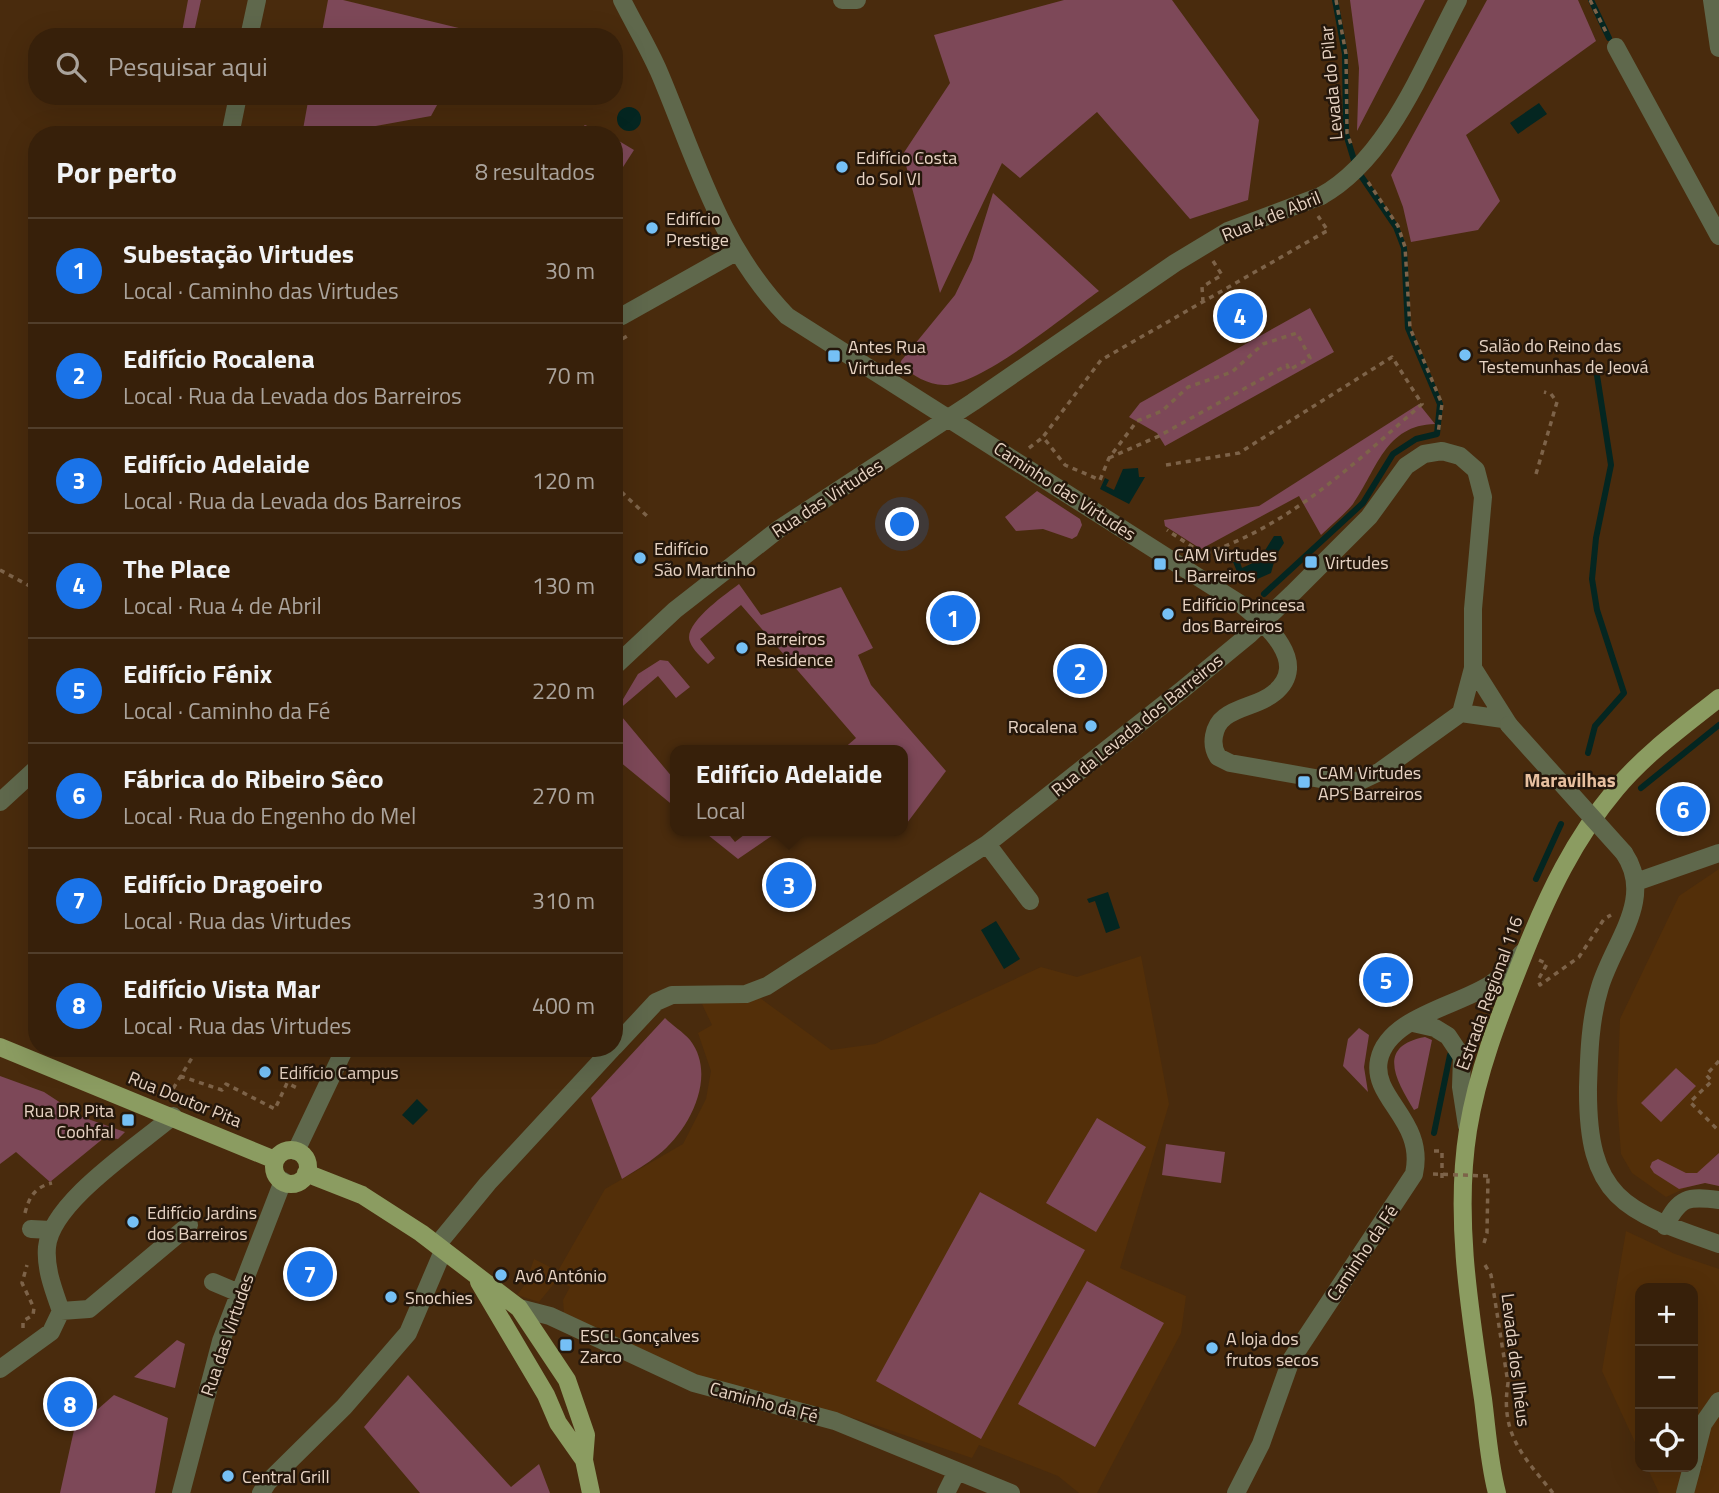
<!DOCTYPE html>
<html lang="pt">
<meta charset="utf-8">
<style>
:root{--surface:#37200a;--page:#3e2813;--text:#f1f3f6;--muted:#aaa39c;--line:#513e2b;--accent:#1a73e8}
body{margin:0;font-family:"Titillium Web",sans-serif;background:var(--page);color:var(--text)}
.controls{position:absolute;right:21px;bottom:21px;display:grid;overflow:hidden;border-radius:14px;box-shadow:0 7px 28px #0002}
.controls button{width:63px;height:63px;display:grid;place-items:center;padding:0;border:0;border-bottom:2px solid var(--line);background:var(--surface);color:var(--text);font:35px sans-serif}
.you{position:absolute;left:903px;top:525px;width:24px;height:24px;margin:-18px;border:5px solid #fff;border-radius:50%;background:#1a73e8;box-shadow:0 0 0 10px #1a73e833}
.badge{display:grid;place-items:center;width:46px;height:46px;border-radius:50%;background:var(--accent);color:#fff;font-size:23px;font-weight:700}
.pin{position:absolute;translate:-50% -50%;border:4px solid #fff;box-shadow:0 2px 7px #0006}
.popup{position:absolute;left:670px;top:745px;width:238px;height:91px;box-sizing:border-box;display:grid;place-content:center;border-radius:14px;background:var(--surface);filter:drop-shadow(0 2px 5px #0005);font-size:23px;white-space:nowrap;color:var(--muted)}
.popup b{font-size:26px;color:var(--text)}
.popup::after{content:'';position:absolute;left:50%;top:100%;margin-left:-14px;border:14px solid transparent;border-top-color:var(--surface)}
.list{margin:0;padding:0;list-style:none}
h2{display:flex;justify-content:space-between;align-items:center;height:91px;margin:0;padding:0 28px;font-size:30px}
h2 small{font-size:23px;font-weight:400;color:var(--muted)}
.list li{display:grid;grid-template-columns:46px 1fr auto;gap:21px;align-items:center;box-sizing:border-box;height:105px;padding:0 28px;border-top:2px solid var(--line)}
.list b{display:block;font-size:26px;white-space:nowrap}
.list p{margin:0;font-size:23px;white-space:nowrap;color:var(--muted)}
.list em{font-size:23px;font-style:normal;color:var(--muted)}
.icon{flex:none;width:38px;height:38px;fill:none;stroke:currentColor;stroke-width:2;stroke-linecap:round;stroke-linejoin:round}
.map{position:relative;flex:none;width:1719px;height:1493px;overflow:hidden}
.search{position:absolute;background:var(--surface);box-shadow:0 7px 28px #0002;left:28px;top:28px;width:595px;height:77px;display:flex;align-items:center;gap:18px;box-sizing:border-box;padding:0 24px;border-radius:28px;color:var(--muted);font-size:26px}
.panel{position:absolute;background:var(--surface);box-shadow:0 7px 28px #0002;left:28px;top:126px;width:595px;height:931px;border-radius:28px}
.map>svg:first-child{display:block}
.built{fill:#532f09}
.green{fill:#7d4858}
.water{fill:#042621}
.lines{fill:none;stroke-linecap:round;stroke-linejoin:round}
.stream{stroke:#042621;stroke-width:6}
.path{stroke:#7d6349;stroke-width:3.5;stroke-dasharray:5 5;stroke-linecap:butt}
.minor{stroke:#5f684c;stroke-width:18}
.major{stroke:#8b9c61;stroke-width:18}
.path-bridge{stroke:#7d6349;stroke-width:3.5;stroke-dasharray:5 5;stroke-linecap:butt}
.minor-bridge{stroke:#5f684c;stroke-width:18}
.poi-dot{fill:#75c0f6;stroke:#25170b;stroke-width:2.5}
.labels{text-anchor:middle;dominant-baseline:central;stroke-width:5;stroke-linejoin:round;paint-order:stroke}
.street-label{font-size:18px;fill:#e7d3c3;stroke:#25170b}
.poi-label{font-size:18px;fill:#e7d3c3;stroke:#25170b;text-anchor:start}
.neighbourhood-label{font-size:19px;font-weight:bold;fill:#e7c0a0;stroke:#25170b}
</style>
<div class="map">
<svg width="1719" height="1493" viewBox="0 0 1719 1493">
<rect width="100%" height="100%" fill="#492b0d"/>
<path class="built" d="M1719 869V1186L1705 1183 1688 1187 1666 1197 1632 1173 1621 1154 1617 1100 1620 1019 1679 896Z
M1141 956 1169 1104 1120 1268 1186 1296 1181 1333 1097 1493H1079L1058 1476 979 1445 972 1458 857 1419 716 1385 564 1313 563 1300 570 1287 557 1280 539 1302 517 1295 526 1283 534 1259 558 1271 605 1189 683 1144 706 1099 711 1071 698 1033 712 1025 702 1004 756 995 831 1050 875 1044 1041 967 1077 977Z
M1626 1231 1675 1254 1719 1269V1493H1659L1647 1467H1693V1288H1640V1453L1602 1371Z"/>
<path class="green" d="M188 0H201L193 37H181Z
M328 0H343L467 30 473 37H321Z
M1064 0H1172L1259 120 1248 200 1190 219 1097 112 1020 178 1002 163 940 293 903 154 950 83 934 35Z
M1350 0H1425L1357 131 1359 68Z
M1487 0H1578L1596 41 1466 135 1500 201 1478 230 1411 242 1403 207 1391 175Z
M309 96H442L431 116 326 135H302Z
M585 125 608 135H572Z
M614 138 634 150 614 181Z
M993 193 1099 291C1065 315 982 385 944 385 927 385 914 375 900 366L901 361 955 295 972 260Z
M1310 308 1334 352 1165 446 1157 433 1129 417 1140 403Z
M1419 404 1435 424C1385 425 1377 470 1353 504 1344 515 1331 525 1321 535L1299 496 1201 549 1165 526 1164 520 1259 506Z
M1037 491 1080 519 1082 525 1077 536 1072 539 1043 529 1016 531 1005 517Z
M739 584 761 615 841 587 873 648 858 655 871 685 946 771 907 823 903 817V750H842L856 738 741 605 700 639 715 658 708 664C702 658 693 650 690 642 682 624 726 594 739 584Z
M660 660 668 661 690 687 676 698 658 676 617 711 673 778 675 777V807L614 757V715L616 711 638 674Z
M703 831H726L735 842 749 831H779L738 859Z
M665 1018C672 1025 683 1032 690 1040 718 1076 689 1131 658 1155 647 1164 634 1171 622 1179L591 1098Z
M1359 1028 1369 1035 1364 1067 1368 1092 1343 1066 1348 1039Z
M1425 1037 1432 1040 1418 1108 1414 1110C1397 1082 1375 1046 1425 1037Z
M1676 1068 1696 1086 1661 1122 1641 1103Z
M0 1076 44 1092 70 1109 68 1112 125 1132 118 1139 105 1137 50 1182 16 1152 0 1164Z
M1097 1118 1146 1147 1096 1232 1046 1203Z
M1166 1144 1225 1152 1221 1183 1162 1175Z
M1719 1153V1186L1705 1183 1679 1189 1654 1173 1650 1167 1652 1162 1658 1159 1686 1173H1697Z
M980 1192 1085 1250 981 1439 876 1381Z
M1087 1281 1164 1323 1095 1447 1018 1404Z
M177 1340 185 1344 175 1388 134 1377Z
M408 1375 511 1487 539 1464 550 1493H420L364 1427Z
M114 1395 168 1418 155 1493H60L74 1430Z"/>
<path class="water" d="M1539 103 1547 114 1518 134 1510 123Z
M617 119a12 12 0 1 1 24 0a12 12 0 1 1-24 0Z
M1138 468 1139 477H1145L1129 504 1100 489 1105 478 1109 480 1106 486 1114 490 1123 469Z
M1274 536H1281L1284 543 1276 555 1271 573 1253 581 1238 574 1233 562H1240L1242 568 1259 560Z
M1108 892 1120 928 1106 933 1095 901 1089 903 1087 899Z
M996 921 1020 959 1004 969 981 930Z
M417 1099 428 1110 413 1125 402 1115Z"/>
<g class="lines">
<path class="stream" d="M1591 0 1609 38
M1264 594 1363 503 1393 454 1416 439 1437 434 1440 404 1408 328 1404 248 1396 227 1357 170 1346 134 1345 54 1335 0
M1588 753 1595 726 1624 693 1597 610 1592 579 1596 538 1611 465 1596 369
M1641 788 1719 725
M1536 879 1561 824
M1434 1133 1450 1055"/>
<path class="path" d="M1336 0 1346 54 1347 133 1352 147
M1590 0 1606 32
M1368 182 1398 226 1405 247 1410 328 1442 404 1438 434
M1203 302 1202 287 1222 275 1213 261
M614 344 627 336
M1029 448 1042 438
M1109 458 1159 436 1287 365 1289 370 1310 358 1297 333 1263 344 1232 372 1188 387 1162 411 1137 421 1109 458 1100 480 1065 465 1043 437 1101 360 1325 232 1328 231 1318 216
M1166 465 1239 453 1392 357 1422 404C1356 462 1289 527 1203 554L1167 530
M1536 474 1557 402 1551 394 1544 392
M614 485 648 517
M0 570 37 590
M1539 960 1547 964 1538 980 1540 985 1579 957 1604 919 1611 915
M1719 1061 1706 1075 1712 1081 1690 1102 1719 1131
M180 1076 222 1090 226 1084 275 1109 287 1083 299 1089
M168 1097 198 1048
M1434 1151H1442V1183
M25 1213C29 1197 35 1187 52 1183
M1484 1243 1487 1233 1488 1176
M1485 1265 1491 1275 1508 1383C1500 1434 1523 1456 1553 1493
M23 1328V1321L33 1315 34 1308 22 1283 27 1265"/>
<path class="minor" d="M622 0C634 24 648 47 659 72 696 159 719 246 787 316L1242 605C1266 624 1311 663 1274 693 1260 705 1239 706 1225 717 1213 726 1210 745 1218 757L1230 763 1343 783 1362 780 1379 772 1461 713 1473 668
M842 0H857
M1712 0 1719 48
M249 37 257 0
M1616 47 1719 236
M230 135 238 96
M614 317 622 316 736 252
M614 667 675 610 779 529 973 402 1175 263 1228 231 1321 196
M1461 713 1503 719
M0 802 37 768
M987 844 1030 901
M1624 853C1655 899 1614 941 1600 987 1590 1019 1589 1054 1588 1087 1587 1198 1623 1211 1719 1244
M1636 882 1719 853
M1413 1023 1435 1028 1448 1036 1462 1057 1461 1087 1467 1126
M614 1047 656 1002 672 995 746 994 767 986 987 844 1182 690 1250 634 1292 594 1369 517 1406 466 1424 454 1442 451 1460 456 1476 470 1483 497 1473 609V668L1509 725
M296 1151 345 1048
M1665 1226C1680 1197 1687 1196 1719 1200
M31 1229 51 1230
M437 1245 488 1183 613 1048
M213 1282 239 1293
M519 1308 550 1316 694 1383 835 1421 1011 1493
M61 1311 89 1309 189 1225
M0 1369 51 1332 61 1311C54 1291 45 1269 47 1247 51 1202 138 1146 173 1116
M1693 1463 1703 1424 1719 1401
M181 1493 221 1341 283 1181
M261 1493 268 1482 344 1407 408 1333 443 1251
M946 1493 957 1471
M1236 1493 1261 1444 1291 1360 1414 1174C1426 1120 1371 1099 1379 1060 1388 1017 1458 1006 1491 984 1504 975 1513 965 1522 953
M1685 1493 1692 1467"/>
<path class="major" d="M0 1047 275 1160
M274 1167a17 17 0 1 1 34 0a17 17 0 1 1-34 0Z
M306 1173 362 1195 421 1233 519 1308 567 1380 586 1435 584 1460 591 1493
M479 1282 546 1395 558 1423 584 1460
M1497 1493C1489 1463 1487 1430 1483 1399 1470 1312 1454 1218 1468 1130 1478 1068 1501 1012 1524 954 1548 894 1574 839 1616 789 1645 754 1684 726 1719 698"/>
<path class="path-bridge" d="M1433 1174 1488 1176"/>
<path class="minor-bridge" d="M1321 196C1388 159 1423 66 1458 0
M1509 725 1624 853"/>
</g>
<g class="poi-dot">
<circle cx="842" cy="167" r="7"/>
<circle cx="652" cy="228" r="7"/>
<circle cx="1465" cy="355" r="7"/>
<rect x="827" y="349" width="14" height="14" rx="3.5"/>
<circle cx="640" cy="558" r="7"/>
<rect x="1304" y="555" width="14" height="14" rx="3.5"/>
<rect x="1153" y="557" width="14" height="14" rx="3.5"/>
<circle cx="1168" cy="614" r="7"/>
<circle cx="742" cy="648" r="7"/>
<circle cx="1091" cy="726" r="7"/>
<rect x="1297" y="775" width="14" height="14" rx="3.5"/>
<circle cx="265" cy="1072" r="7"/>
<rect x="121" y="1113" width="14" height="14" rx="3.5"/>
<circle cx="133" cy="1222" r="7"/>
<circle cx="501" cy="1275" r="7"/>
<circle cx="391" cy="1297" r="7"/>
<rect x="559" y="1338" width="14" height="14" rx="3.5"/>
<circle cx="1212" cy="1348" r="7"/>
<circle cx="228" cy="1476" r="7"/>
</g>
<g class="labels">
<g class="street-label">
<text transform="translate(1331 83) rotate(-95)">Levada do Pilar</text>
<text transform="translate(1271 216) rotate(-22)">Rua 4 de Abril</text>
<text transform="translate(1065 491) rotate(33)">Caminho das Virtudes</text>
<text transform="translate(827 498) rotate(-33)">Rua das Virtudes</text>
<text transform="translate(1137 725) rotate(-39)">Rua da Levada dos Barreiros</text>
<text transform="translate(1489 993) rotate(-70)">Estrada Regional 116</text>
<text transform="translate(185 1099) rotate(22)">Rua Doutor Pita</text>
<text transform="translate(1362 1253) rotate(-56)">Caminho da Fé</text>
<text transform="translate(227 1335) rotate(-71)">Rua das Virtudes</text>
<text transform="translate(1516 1360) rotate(83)">Levada dos Ilhéus</text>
<text transform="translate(764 1402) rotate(15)">Caminho da Fé</text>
</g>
<g class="poi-label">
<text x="856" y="157">Edifício Costa<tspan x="856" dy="21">do Sol VI</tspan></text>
<text x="666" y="218">Edifício<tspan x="666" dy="21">Prestige</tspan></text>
<text x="1479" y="345">Salão do Reino das<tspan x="1479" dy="21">Testemunhas de Jeová</tspan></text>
<text x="848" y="346">Antes Rua<tspan x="848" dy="21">Virtudes</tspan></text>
<text x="654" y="548">Edifício<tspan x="654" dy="21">São Martinho</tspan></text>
<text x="1174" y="554">CAM Virtudes<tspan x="1174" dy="21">L Barreiros</tspan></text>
<text x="1325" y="562">Virtudes</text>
<text x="1182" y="604">Edifício Princesa<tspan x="1182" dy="21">dos Barreiros</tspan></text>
<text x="756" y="638">Barreiros<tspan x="756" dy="21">Residence</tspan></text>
<text x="1077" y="726" text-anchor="end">Rocalena</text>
<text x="1318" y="772">CAM Virtudes<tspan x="1318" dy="21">APS Barreiros</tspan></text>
<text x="279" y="1072">Edifício Campus</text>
<text x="114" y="1110" text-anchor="end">Rua DR Pita<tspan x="114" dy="21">Coohfal</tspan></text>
<text x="147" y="1212">Edifício Jardins<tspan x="147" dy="21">dos Barreiros</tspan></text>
<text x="515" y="1275">Avó António</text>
<text x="405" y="1297">Snochies</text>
<text x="580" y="1335">ESCL Gonçalves<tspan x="580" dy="21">Zarco</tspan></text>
<text x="1226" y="1338">A loja dos<tspan x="1226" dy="21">frutos secos</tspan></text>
<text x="242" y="1476">Central Grill</text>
</g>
<g class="neighbourhood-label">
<text x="1570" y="779">Maravilhas</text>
</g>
</g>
</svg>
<div class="controls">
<button>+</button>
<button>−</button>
<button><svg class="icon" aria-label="locate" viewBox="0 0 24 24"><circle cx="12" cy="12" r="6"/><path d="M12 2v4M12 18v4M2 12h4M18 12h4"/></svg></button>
</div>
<div class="you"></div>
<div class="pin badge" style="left:953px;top:618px">1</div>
<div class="pin badge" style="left:1080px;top:671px">2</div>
<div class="pin badge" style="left:789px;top:885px">3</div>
<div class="popup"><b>Edifício Adelaide</b>Local</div>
<div class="pin badge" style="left:1240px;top:316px">4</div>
<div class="pin badge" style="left:1386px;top:980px">5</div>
<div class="pin badge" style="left:1683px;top:809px">6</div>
<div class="pin badge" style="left:310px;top:1274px">7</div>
<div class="pin badge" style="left:70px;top:1404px">8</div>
<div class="search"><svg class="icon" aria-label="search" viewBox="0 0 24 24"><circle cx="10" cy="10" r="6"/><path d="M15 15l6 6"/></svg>Pesquisar aqui</div>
<section class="panel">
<h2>Por perto<small>8 resultados</small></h2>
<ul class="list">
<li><span class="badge">1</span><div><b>Subestação Virtudes</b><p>Local · Caminho das Virtudes</p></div><em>30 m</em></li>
<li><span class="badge">2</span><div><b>Edifício Rocalena</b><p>Local · Rua da Levada dos Barreiros</p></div><em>70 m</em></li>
<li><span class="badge">3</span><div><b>Edifício Adelaide</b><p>Local · Rua da Levada dos Barreiros</p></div><em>120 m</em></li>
<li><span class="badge">4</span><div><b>The Place</b><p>Local · Rua 4 de Abril</p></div><em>130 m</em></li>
<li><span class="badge">5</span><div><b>Edifício Fénix</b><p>Local · Caminho da Fé</p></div><em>220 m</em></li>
<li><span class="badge">6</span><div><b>Fábrica do Ribeiro Sêco</b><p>Local · Rua do Engenho do Mel</p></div><em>270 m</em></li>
<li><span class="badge">7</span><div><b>Edifício Dragoeiro</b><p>Local · Rua das Virtudes</p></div><em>310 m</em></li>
<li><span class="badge">8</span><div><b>Edifício Vista Mar</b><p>Local · Rua das Virtudes</p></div><em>400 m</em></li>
</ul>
</section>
</div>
